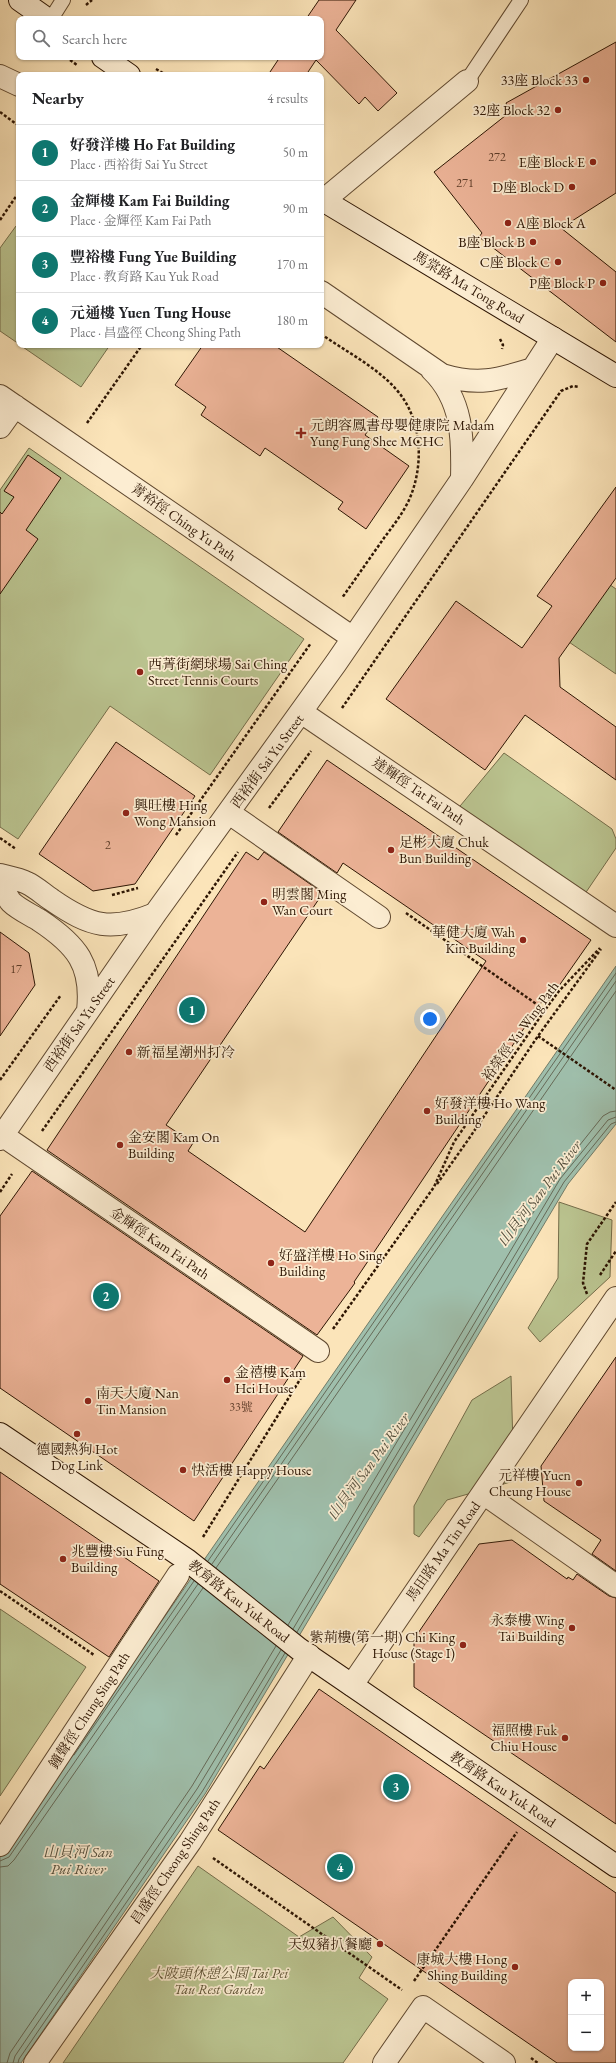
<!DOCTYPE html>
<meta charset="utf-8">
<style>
:root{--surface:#fff;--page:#f2f2f2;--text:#202124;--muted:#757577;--line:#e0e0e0;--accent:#0f766e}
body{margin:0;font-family:"EB Garamond","Noto Serif TC",serif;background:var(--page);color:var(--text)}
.controls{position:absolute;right:12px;bottom:12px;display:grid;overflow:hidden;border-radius:8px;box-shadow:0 1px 3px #0004}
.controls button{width:36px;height:36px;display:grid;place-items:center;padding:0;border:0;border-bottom:1px solid var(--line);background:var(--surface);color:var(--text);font:20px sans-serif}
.you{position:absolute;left:430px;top:1019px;width:14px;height:14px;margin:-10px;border:3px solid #fff;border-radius:50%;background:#1a73e8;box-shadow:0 0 0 6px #1a73e833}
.badge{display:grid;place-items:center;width:26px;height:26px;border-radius:50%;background:var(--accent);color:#fff;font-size:13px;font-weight:700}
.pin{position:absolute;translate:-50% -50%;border:2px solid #fff;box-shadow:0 1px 4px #0006}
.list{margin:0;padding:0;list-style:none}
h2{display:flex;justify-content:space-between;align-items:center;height:52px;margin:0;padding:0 16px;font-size:17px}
h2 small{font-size:13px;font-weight:400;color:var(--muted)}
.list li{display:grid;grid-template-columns:26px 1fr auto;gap:12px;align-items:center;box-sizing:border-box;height:56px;padding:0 16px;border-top:1px solid var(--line)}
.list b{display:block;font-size:15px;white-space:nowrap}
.list p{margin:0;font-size:13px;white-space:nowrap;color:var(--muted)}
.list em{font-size:13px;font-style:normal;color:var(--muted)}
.icon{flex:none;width:22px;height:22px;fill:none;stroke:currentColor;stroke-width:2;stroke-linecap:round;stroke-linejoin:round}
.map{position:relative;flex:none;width:616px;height:2063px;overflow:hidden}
.search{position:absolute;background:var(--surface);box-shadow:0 1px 3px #0004;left:16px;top:16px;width:308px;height:44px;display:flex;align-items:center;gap:10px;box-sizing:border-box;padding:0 14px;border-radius:8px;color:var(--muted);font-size:15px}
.panel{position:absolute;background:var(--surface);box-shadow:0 1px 3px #0004;left:16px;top:72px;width:308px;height:276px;border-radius:8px}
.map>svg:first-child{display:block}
.green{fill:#bbc591;stroke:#746d4a}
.water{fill:#9fbfac;stroke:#717b68}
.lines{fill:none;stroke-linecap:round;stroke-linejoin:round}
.shore{stroke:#666a58;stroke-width:1}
.building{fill:#ecb397;stroke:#2d1503;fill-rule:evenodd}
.lane-casing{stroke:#604930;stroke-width:16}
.street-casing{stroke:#604930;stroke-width:24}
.secondary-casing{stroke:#2d1503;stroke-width:24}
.path{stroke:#2d1503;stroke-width:2.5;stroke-dasharray:3 2;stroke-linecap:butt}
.lane{stroke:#fcedd2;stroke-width:14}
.street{stroke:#fcedd2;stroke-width:22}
.secondary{stroke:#fcedd2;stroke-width:22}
.poi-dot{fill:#8f2418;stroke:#fcedd2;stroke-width:1.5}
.labels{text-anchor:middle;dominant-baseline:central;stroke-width:3.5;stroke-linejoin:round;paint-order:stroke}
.number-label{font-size:12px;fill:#5d3c28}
.poi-label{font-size:14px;fill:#2d1503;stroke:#fcedd2;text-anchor:end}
.street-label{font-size:14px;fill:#2d1503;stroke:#fcedd2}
.park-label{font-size:14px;font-style:italic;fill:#5f5335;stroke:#fcedd2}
.water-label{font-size:15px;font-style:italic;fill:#55503e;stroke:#fcedd2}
</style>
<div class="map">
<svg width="616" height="2063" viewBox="0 0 616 2063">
<rect width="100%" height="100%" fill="#fbe4b9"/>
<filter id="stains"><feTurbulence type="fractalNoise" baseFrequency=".005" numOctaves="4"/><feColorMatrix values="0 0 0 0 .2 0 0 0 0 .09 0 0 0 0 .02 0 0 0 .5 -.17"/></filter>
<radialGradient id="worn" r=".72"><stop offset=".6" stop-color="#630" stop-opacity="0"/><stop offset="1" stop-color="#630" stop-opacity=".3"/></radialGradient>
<path class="green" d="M16 226 19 228V344L0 331V248Z
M20 345H110L81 387Z
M29 448 304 639 210 775 110 706 18 839 0 827V490Z
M603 580 616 589V674L563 638Z
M504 753 612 829 616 839V848L574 910 446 823Z
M559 1202 612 1220 610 1277 540 1342 528 1328 558 1278Z
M511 1376 514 1481 447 1500 419 1537 414 1534V1506L472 1400Z
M0 1609 86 1667 0 1796Z
M198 1866 299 1937 333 1917 372 1957 359 1978 388 1999 343 2063H63Z"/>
<path class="water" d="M616 966V1124L568 1184 205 1794 21 2063H0V1854Z"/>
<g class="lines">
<path class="shore" d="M208 1561 616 973
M212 1564 616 981
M216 1568 616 991
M288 1625 555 1176 603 1116 610 1112 616 1111
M293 1629 560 1179 608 1120 616 1117
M297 1632 564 1182 611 1124 616 1122
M74 1755 194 1581
M0 1861 9 1857 198 1584
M0 1867 8 1866 14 1860 203 1588
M7 2063 10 2053 192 1786 276 1646
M13 2063 15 2056 197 1789 281 1650
M18 2063 19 2059 202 1792 285 1653"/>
</g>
<path class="building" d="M319 0H356L336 30 397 93 378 111 365 97 359 104 316 60 306 75H268L280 57H321V19H306Z
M616 42V193L561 228 616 272V342L479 237 482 233 434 172 510 112 506 103Z
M203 345H274L378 417 365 435 409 466 366 529 338 509 343 502 265 448 260 456 201 415 206 407 175 385Z
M28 455 61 478 26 530 38 539 0 594V512L2 514 14 497 4 491Z
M616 487V578L559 658 560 687 616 727V780L525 715 485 770 386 699 456 601 522 648 552 606 537 596Z
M116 742 195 796 135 884 93 891 39 854Z
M327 760 591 940 547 1003 543 1000 354 1282 355 1283 317 1335 47 1150 246 852 258 860 264 852 323 893 166 1125 193 1143 188 1151 305 1232 486 961 343 863 337 873 278 832Z
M0 932 29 953 35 985 0 1036Z
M32 1171 303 1356 194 1521 0 1388V1216Z
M616 1357V1571L592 1554 601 1540 544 1501 541 1466Z
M0 1472 159 1581 109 1657 0 1584Z
M512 1540 567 1579 568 1577 573 1580 577 1574 609 1596 616 1598V1824L414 1687V1639L479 1544Z
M319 1689 616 1893V2063H557L218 1830 260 1766 264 1769ZM571 1982H601V2048H571Z"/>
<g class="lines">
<defs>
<path id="lane" d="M51 19 63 0
M467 81 521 0"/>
<path id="street" d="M0 76 19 85
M324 200 467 81
M321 292 442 375C478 386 497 380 533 369
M432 370C463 400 463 439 462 479
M0 396 353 638
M0 427 15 406
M301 712 616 926
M229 813 379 917
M0 875C8 877 19 879 27 883 36 887 44 895 52 900 91 927 111 932 155 914
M0 883C4 889 7 897 11 902 18 909 31 915 39 920 77 945 93 965 88 1011
M2 1135 318 1351
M0 1139 155 914 336 663 462 479 553 338
M483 1493 616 1586
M352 1685 616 1298
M0 1845 178 1575
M35 2063 190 1842 309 1655
M384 2063 423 2007 504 2063"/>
<path id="secondary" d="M20 0 47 19
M103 57 129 75
M321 199 616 376
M0 1434 187 1560 299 1649 616 1866"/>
</defs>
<use href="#lane" class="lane-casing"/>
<use href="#street" class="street-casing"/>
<use href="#secondary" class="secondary-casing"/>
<path class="path" d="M86 5 92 0
M66 57 77 65
M156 69 166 75
M0 112 19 126
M0 220 19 192
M321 334C345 351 375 366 395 388 422 417 425 464 409 500 403 513 393 526 384 538 370 558 356 578 342 598
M500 339 503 345 502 349
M87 423 142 345
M417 428 431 419
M342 708 561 391 573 386 579 387
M269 808 311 751
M176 835 311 643
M0 838 16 849
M112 895 138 888
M406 913 545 1010
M538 1036 616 1090
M0 1080 61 995
M42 1131 238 852
M437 1184 468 1140 538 1036 601 949
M0 1192 12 1174
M600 1275 616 1251
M587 1294 583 1283 587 1244 616 1202
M333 1329 434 1187 454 1142 545 1010 559 991 600 948
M203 1537 304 1373
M0 1591 94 1655
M213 1858 402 1990
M414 1981 517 1832
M531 2058 538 2063"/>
<use href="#lane" class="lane"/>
<use href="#street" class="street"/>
<use href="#secondary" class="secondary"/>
</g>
<g class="poi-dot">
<circle cx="586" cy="80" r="4"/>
<circle cx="558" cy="110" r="4"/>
<circle cx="593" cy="162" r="4"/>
<circle cx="572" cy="187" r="4"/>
<circle cx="508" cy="223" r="4"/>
<circle cx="533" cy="242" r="4"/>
<circle cx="558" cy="262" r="4"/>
<circle cx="603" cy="283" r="4"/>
<path d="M299 427h4v4h4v4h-4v4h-4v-4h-4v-4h4z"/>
<circle cx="140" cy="672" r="4"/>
<circle cx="126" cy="813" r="4"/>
<circle cx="391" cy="850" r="4"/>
<circle cx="264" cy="902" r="4"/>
<circle cx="523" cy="940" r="4"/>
<circle cx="129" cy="1052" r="4"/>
<circle cx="427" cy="1111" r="4"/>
<circle cx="120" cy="1145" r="4"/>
<circle cx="271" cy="1263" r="4"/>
<circle cx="227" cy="1380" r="4"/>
<circle cx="88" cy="1401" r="4"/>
<circle cx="77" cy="1434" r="4"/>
<circle cx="183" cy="1470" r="4"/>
<circle cx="579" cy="1483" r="4"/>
<circle cx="63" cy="1559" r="4"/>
<circle cx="572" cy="1628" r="4"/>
<circle cx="463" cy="1645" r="4"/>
<circle cx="565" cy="1738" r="4"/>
<circle cx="380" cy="1944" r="4"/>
<circle cx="515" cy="1967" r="4"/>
</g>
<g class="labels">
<g class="number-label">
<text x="497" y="157">272</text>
<text x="465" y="183">271</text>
<text x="108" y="845">2</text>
<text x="16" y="969">17</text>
<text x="241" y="1407">33號</text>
</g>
<g class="poi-label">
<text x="578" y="80">33座 Block 33</text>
<text x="550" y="110">32座 Block 32</text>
<text x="585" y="162">E座 Block E</text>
<text x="564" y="187">D座 Block D</text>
<text x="516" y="223" text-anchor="start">A座 Block A</text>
<text x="525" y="242">B座 Block B</text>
<text x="550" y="262">C座 Block C</text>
<text x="595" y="283">P座 Block P</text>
<text x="310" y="425" text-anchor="start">元朗容鳳書母嬰健康院 Madam<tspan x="310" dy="16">Yung Fung Shee MCHC</tspan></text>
<text x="148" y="664" text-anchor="start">西菁街網球場 Sai Ching<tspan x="148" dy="16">Street Tennis Courts</tspan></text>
<text x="134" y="805" text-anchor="start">興旺樓 Hing<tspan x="134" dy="16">Wong Mansion</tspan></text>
<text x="399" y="842" text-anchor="start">足彬大廈 Chuk<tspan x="399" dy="16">Bun Building</tspan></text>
<text x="272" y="894" text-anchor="start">明雲閣 Ming<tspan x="272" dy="16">Wan Court</tspan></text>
<text x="515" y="932">華健大廈 Wah<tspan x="515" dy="16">Kin Building</tspan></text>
<text x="137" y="1052" text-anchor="start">新福星潮州打冷</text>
<text x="435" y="1103" text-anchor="start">好發洋樓 Ho Wang<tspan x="435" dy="16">Building</tspan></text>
<text x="128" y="1137" text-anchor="start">金安閣 Kam On<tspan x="128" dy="16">Building</tspan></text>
<text x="279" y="1255" text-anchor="start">好盛洋樓 Ho Sing<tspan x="279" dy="16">Building</tspan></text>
<text x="235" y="1372" text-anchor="start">金禧樓 Kam<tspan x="235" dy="16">Hei House</tspan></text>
<text x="96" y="1393" text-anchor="start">南天大廈 Nan<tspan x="96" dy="16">Tin Mansion</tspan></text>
<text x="77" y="1449" text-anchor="middle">德國熱狗 Hot<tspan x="77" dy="16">Dog Link</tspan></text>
<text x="191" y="1470" text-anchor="start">快活樓 Happy House</text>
<text x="571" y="1475">元祥樓 Yuen<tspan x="571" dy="16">Cheung House</tspan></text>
<text x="71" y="1551" text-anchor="start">兆豐樓 Siu Fung<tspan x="71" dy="16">Building</tspan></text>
<text x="564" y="1620">永泰樓 Wing<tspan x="564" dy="16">Tai Building</tspan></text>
<text x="455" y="1637">紫荊樓(第一期) Chi King<tspan x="455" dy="16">House (Stage I)</tspan></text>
<text x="557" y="1730">福照樓 Fuk<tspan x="557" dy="16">Chiu House</tspan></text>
<text x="372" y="1944">天奴豬扒餐廳</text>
<text x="507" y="1959">康城大樓 Hong<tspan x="507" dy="16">Shing Building</tspan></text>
</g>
<g class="street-label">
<text transform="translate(469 287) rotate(31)">馬棠路 Ma Tong Road</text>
<text transform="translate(184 522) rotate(35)">菁裕徑 Ching Yu Path</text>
<text transform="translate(267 761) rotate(-54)">西裕街 Sai Yu Street</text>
<text transform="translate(419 791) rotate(34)">達輝徑 Tat Fai Path</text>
<text transform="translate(79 1024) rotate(-55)">西裕街 Sai Yu Street</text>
<text transform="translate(520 1031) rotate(-54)">裕榮徑 Yu Wing Path</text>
<text transform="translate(160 1243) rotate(34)">金輝徑 Kam Fai Path</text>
<text transform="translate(443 1551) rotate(-55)">馬田路 Ma Tin Road</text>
<text transform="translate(239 1601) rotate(38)">教育路 Kau Yuk Road</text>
<text transform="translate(89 1710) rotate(-57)">鐘聲徑 Chung Sing Path</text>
<text transform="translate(503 1789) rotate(34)">教育路 Kau Yuk Road</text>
<text transform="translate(175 1861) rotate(-56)">昌盛徑 Cheong Shing Path</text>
</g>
<g class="park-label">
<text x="219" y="1973">大陂頭休憩公園 Tai Pei<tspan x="219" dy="16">Tau Rest Garden</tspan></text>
</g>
<g class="water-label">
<text transform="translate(539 1193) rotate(-53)">山貝河 San Pui River</text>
<text transform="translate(368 1466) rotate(-54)">山貝河 San Pui River</text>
<text x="78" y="1851">山貝河 San<tspan x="78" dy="17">Pui River</tspan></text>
</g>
</g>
<rect width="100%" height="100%" filter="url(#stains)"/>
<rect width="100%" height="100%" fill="url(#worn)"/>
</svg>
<div class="controls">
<button>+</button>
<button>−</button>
</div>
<div class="you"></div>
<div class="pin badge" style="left:192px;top:1010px">1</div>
<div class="pin badge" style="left:106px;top:1296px">2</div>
<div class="pin badge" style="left:396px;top:1787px">3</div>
<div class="pin badge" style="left:340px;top:1867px">4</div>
<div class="search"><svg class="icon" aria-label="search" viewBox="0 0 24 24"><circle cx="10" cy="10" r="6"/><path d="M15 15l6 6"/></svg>Search here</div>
<section class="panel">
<h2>Nearby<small>4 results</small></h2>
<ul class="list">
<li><span class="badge">1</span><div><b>好發洋樓 Ho Fat Building</b><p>Place · 西裕街 Sai Yu Street</p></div><em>50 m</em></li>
<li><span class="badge">2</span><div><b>金輝樓 Kam Fai Building</b><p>Place · 金輝徑 Kam Fai Path</p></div><em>90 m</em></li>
<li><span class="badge">3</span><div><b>豐裕樓 Fung Yue Building</b><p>Place · 教育路 Kau Yuk Road</p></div><em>170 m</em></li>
<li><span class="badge">4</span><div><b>元通樓 Yuen Tung House</b><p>Place · 昌盛徑 Cheong Shing Path</p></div><em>180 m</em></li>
</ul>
</section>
</div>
